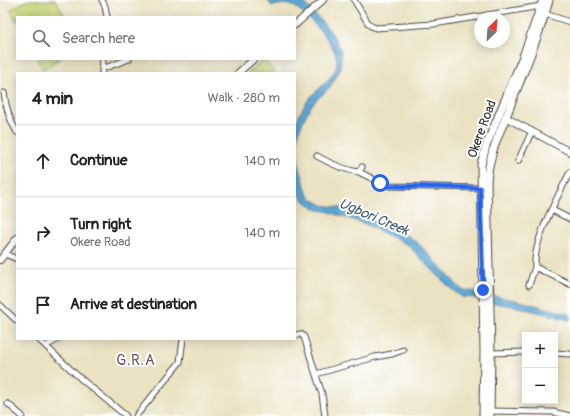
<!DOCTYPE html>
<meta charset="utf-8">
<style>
:root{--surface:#fff;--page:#f2f2f2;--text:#222;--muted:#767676;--line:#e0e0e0}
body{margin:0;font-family:Pangolin,sans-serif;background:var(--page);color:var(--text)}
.controls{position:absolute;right:12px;bottom:12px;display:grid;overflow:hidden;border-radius:0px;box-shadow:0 2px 10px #0003}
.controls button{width:36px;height:36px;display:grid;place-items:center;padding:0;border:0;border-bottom:1px solid var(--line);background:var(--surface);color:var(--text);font:20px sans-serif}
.compass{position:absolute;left:474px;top:12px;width:36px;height:36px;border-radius:50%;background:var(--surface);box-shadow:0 2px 10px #0003;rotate:25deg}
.stop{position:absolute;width:12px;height:12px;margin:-9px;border:3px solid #2563eb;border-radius:50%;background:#fff}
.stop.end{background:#2563eb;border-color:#fff;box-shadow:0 1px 4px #0008}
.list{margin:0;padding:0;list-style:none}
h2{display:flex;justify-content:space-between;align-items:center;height:52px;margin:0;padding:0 16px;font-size:17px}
h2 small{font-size:13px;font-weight:400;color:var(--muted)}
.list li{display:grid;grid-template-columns:26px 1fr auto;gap:12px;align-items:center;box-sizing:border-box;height:72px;padding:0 16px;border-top:1px solid var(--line)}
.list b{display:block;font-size:15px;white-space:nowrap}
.list p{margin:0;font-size:13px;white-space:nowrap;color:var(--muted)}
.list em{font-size:13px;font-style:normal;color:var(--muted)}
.icon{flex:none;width:22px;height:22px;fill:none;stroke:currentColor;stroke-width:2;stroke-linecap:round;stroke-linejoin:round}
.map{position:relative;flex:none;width:570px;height:416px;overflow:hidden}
.search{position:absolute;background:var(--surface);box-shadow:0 2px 10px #0003;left:16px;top:16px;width:280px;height:44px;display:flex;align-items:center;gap:10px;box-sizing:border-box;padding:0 14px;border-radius:0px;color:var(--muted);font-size:15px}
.panel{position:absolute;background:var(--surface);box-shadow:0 2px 10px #0003;left:16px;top:72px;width:280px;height:268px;border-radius:0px}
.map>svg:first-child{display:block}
.green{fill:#c3d072;stroke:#777e4e}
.water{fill:#5aa6d3;stroke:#42687f}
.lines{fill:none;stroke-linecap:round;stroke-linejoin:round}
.minor-casing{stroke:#484642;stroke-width:7}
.tertiary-casing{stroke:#484642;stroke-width:8}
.secondary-casing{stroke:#484642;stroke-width:9}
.minor{stroke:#fff;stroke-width:5}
.tertiary{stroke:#fff;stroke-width:6}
.secondary{stroke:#fff;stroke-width:7}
.route{stroke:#2563eb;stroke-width:5}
.labels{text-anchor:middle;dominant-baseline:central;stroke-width:4;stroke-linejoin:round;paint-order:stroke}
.street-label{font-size:13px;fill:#2b2b2b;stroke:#fff}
.water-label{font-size:14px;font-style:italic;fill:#3e5c6e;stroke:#fff}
.quarter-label{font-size:15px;letter-spacing:1px;fill:#694f5d;stroke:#fff}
</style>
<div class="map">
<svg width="570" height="416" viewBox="0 0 570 416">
<rect width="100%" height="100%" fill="#fff"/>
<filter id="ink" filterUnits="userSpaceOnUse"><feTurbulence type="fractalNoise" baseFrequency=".025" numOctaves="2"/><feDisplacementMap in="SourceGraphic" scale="8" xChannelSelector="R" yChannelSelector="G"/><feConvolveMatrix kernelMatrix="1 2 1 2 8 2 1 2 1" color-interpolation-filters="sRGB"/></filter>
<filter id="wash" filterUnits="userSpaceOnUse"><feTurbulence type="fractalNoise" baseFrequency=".012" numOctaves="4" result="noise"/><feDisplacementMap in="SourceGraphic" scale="16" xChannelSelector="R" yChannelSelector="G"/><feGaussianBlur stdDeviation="0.9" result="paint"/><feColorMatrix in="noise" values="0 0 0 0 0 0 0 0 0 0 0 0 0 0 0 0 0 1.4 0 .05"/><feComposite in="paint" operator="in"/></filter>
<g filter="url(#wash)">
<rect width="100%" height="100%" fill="#ebe2c2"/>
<path class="green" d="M28 0H56L65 17H17V22L10 10Z
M37 59H60L43 69Z
M264 60 275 73H248Z"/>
<path class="water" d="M267 0H300L306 4 331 32 340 48 341 54 340 70 330 87 314 102 308 111 300 128 297 140 298 161 307 193 312 199 323 205 344 208 377 221 411 238 422 247 461 289 524 302 570 314V320L513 306 493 303 476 298 462 297 451 289 408 245 365 224 326 211C317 211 307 205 301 197 294 185 293 142 295 127 296 121 300 113 303 108 311 92 329 84 336 68 337 65 337 59 336 56 334 43 304 11 293 6 286 3 279 5 272 6Z"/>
</g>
<g filter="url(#ink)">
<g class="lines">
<defs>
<path id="minor" d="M102 0 105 6 107 17
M354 0 368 23 371 26 376 28 434 24 541 6
M545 14 570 22
M102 69 129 59
M102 73 103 59
M4 93C6 107 9 120 17 132
M317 156C331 164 344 170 359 172
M518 161 532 131
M362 167 359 172 381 183 389 186 480 188
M570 172C558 197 533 239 535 267L570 284
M552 210 570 219
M5 254 17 259
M529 285 535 267
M0 305 17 321
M295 335 301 334 304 337 322 394 325 416
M38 339 80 378 126 416
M46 346 58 339
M491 353 525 352
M555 353 570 354
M316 374 375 357 392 354 403 350
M8 404 22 416
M490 411 553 412 570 416
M136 416 180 362 183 339"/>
<path id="tertiary" d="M295 25 323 0
M238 73 254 59
M505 117 570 152
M0 260 17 238"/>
<path id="secondary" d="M483 416 484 351 481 165 486 146 524 54 543 0
M490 416 491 353 487 181C489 154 498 137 508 112 522 75 539 38 549 0"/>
</defs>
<use href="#minor" class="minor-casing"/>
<use href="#tertiary" class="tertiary-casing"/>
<use href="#secondary" class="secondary-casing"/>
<use href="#minor" class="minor"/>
<use href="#tertiary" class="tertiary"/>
<use href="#secondary" class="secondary"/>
</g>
</g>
<g class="lines" filter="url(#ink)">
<path class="route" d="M380 183 389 186 480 188 483 290"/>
</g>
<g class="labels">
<g class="street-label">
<text transform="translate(482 129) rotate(-70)">Okere Road</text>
</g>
<g class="water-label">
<text transform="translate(374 217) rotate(23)">Ugbori Creek</text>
</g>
<g class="quarter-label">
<text x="136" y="360">G.R.A</text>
</g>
</g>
</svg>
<div class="controls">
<button>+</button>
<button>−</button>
</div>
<svg class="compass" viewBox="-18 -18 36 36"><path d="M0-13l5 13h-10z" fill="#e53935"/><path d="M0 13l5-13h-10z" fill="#767676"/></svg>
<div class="stop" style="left:380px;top:183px"></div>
<div class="stop end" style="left:483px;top:290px"></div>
<div class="search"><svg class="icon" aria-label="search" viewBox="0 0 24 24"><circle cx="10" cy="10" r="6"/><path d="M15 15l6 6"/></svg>Search here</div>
<section class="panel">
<h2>4 min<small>Walk · 280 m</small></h2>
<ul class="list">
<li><svg class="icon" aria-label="ahead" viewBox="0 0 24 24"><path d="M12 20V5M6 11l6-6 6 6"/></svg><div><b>Continue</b></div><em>140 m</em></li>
<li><svg class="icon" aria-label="right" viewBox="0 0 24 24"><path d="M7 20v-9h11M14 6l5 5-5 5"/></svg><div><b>Turn right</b><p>Okere Road</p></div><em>140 m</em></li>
<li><svg class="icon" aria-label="arrive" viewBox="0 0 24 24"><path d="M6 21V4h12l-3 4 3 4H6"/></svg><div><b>Arrive at destination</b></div></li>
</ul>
</section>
</div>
